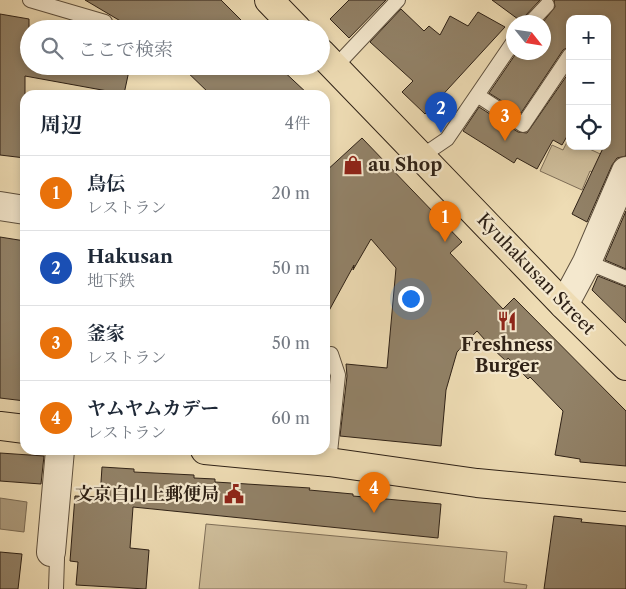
<!DOCTYPE html>
<html lang="ja">
<meta charset="utf-8">
<style>
:root{--surface:#fff;--page:#f2f2f3;--text:#1f2937;--muted:#747a83;--line:#e0e1e3;--accent:#d93025}
body{margin:0;font-family:"Libre Caslon Text","Noto Serif JP",serif;background:var(--page);color:var(--text)}
.controls{position:absolute;right:15px;top:15px;display:grid;overflow:hidden;border-radius:10px;box-shadow:0 2px 8px #0003}
.controls button{width:45px;height:45px;display:grid;place-items:center;padding:0;border:0;border-bottom:1px solid var(--line);background:var(--surface);color:var(--text);font:25px sans-serif}
.compass{position:absolute;left:506px;top:15px;width:45px;height:45px;border-radius:50%;background:var(--surface);box-shadow:0 2px 8px #0003;rotate:120deg}
.you{position:absolute;left:410px;top:298px;width:18px;height:18px;margin:-12px;border:4px solid #fff;border-radius:50%;background:#1a73e8;box-shadow:0 0 0 8px #1a73e833}
.badge{display:grid;place-items:center;width:32px;height:32px;border-radius:50%;background:var(--accent);color:#fff;font-size:16px;font-weight:700}
.pin{position:absolute;translate:-50% -41px;filter:drop-shadow(0 1px 2px #0008)}
.pin::after{content:'';position:absolute;top:26px;width:18px;height:15px;background:inherit;clip-path:polygon(0 0,100% 0,50% 100%)}
.list{margin:0;padding:0;list-style:none}
h2{display:flex;justify-content:space-between;align-items:center;height:65px;margin:0;padding:0 20px;font-size:21px}
h2 small{font-size:16px;font-weight:400;color:var(--muted)}
.list li{display:grid;grid-template-columns:32px 1fr auto;gap:15px;align-items:center;box-sizing:border-box;height:75px;padding:0 20px;border-top:1px solid var(--line)}
.list b{display:block;font-size:19px;white-space:nowrap}
.list p{margin:0;font-size:16px;white-space:nowrap;color:var(--muted)}
.list em{font-size:16px;font-style:normal;color:var(--muted)}
.icon{flex:none;width:28px;height:28px;fill:none;stroke:currentColor;stroke-width:2;stroke-linecap:round;stroke-linejoin:round}
.map{position:relative;flex:none;width:626px;height:589px;overflow:hidden}
.search{position:absolute;background:var(--surface);box-shadow:0 2px 8px #0003;left:20px;top:20px;width:310px;height:55px;display:flex;align-items:center;gap:12px;box-sizing:border-box;padding:0 18px;border-radius:28px;color:var(--muted);font-size:19px}
.panel{position:absolute;background:var(--surface);box-shadow:0 2px 8px #0003;left:20px;top:90px;width:310px;height:365px;border-radius:15px}
.map>svg:first-child{display:block}
.green{fill:#cdbc99;stroke:#7e6e58}
.water{fill:#ad9c7e;stroke:#7a6b54}
.building{fill:#928268;stroke:#2e2116}
.lines{fill:none;stroke-linecap:round;stroke-linejoin:round}
.lane-casing{stroke:#5e503e;stroke-width:16}
.street-casing{stroke:#5e503e;stroke-width:30}
.primary-casing{stroke:#2e2116;stroke-width:30}
.highway-casing{stroke:#2e2116;stroke-width:30}
.lane{stroke:#f4e8ce;stroke-width:14}
.street{stroke:#f4e8ce;stroke-width:28}
.primary{stroke:#eedcb4;stroke-width:28}
.highway{stroke:#eedcb4;stroke-width:28}
.labels{text-anchor:middle;dominant-baseline:central;stroke-width:4.5;stroke-linejoin:round;paint-order:stroke}
.poi-label{font-size:18px;font-weight:bold;fill:#2e2116;stroke:#f4e8ce;text-anchor:start}
.street-label{font-size:18px;fill:#2e2116;stroke:#f4e8ce}
</style>
<div class="map">
<svg width="626" height="589" viewBox="0 0 626 589">
<rect width="100%" height="100%" fill="#eedcb4"/>
<filter id="stains"><feTurbulence type="fractalNoise" baseFrequency=".004" numOctaves="4"/><feColorMatrix values="0 0 0 0 .2 0 0 0 0 .09 0 0 0 0 .02 0 0 0 .5 -.17"/></filter>
<radialGradient id="worn" r=".72"><stop offset=".6" stop-color="#630" stop-opacity="0"/><stop offset="1" stop-color="#630" stop-opacity=".3"/></radialGradient>
<path class="green" d="M568 140 570 146H583L609 158 601 176 590 171 582 190 540 171 552 145 563 150Z
M206 524 507 552 504 582 527 585 526 589H199Z"/>
<path class="water" d="M0 498 27 502 24 532 0 529Z"/>
<path class="building" d="M85 0H221L250 29H141L137 25V29H134Z
M349 0H386L349 38 330 19Z
M492 0H540L525 16 522 22Z
M554 0H626V156L617 158 612 165 587 222 572 214 604 146H607V19H570V46L563 50 521 113 489 93 517 52H544L543 22 555 7Z
M401 9 424 31 429 26 440 35 450 16 468 26 478 12 505 27 425 114 402 92 413 81 370 42Z
M0 14 29 19V66H130L124 94 25 76V158L0 155Z
M181 66H278L309 95H211Z
M570 71V131L562 145 553 140 537 169 517 158 514 163 463 131 479 107 518 132 527 133Z
M362 138 462 242 450 253 503 309 514 298 626 411V466L580 462V459L555 455 563 411 530 377 528 379 508 358 506 361 493 349 477 331 457 352 446 390 441 446 340 436 347 376 346 364 387 368 396 268 371 239 353 270 354 265 325 318V172Z
M626 211V269L605 260Z
M0 237 25 241V401L0 398Z
M598 276 626 287V323L592 290Z
M325 378 329 380 325 416Z
M0 453 44 456 41 484 0 481Z
M102 467 134 469V472L194 475V478L215 479V482L310 488 309 490 353 494V496L441 504 438 538 133 507 130 548 149 550 146 589 76 585 78 562 70 561 75 496 100 497Z
M554 516 582 519 581 522 626 526V589H544Z
M0 552 22 554 18 589H0Z"/>
<g class="lines">
<defs>
<path id="lane" d="M30 0 105 22
M531 22 547 5
M335 67 398 0
M477 95 523 125 570 55
M422 156 447 139 514 41
M587 262 626 278
M329 462 338 375 331 354
M51 552 57 559 56 589"/>
<path id="street" d="M0 206 25 210
M564 305 587 262 626 171
M51 552 60 450"/>
<path id="primary" d="M269 0 297 29
M321 53 564 305 626 366"/>
<path id="highway" d="M0 426 25 429
M205 450 329 462 477 483 626 497"/>
</defs>
<use href="#lane" class="lane-casing"/>
<use href="#street" class="street-casing"/>
<use href="#primary" class="primary-casing"/>
<use href="#highway" class="highway-casing"/>
<use href="#lane" class="lane"/>
<use href="#street" class="street"/>
<use href="#primary" class="primary"/>
<use href="#highway" class="highway"/>
</g>
<defs>
<symbol id="shop-bare" viewBox="-9 -9 18 18"><path d="M-5-2.5h2.3a2.7 3.5 0 0 1 5.4 0H5L5.5 6h-11ZM-1.5-2.5h3a1.5 2.3 0 0 0-3 0Z" fill="#8f2418" stroke="#f4e8ce" stroke-width="2.5" paint-order="stroke"/></symbol>
<symbol id="restaurant-bare" viewBox="-9 -9 18 18"><path d="M-5-6h1v4h1v-4h1v4h1v-4h1v5L-1.5 .5V6h-2V.5L-5-1ZM5-6V6H3V1.5H1.5Q1.5-4 5-6Z" fill="#8f2418" stroke="#f4e8ce" stroke-width="2.5" paint-order="stroke"/></symbol>
<symbol id="civic-bare" viewBox="-9 -9 18 18"><path d="M-.6-6.5H3V-4.5H.6V-3L4-1V1h2V6H-6V1h2V-1L-.6-3ZM-1.2 2.5V6h2.4V2.5Z" fill="#8f2418" stroke="#f4e8ce" stroke-width="2.5" paint-order="stroke"/></symbol>
</defs>
<g fill-rule="evenodd">
<use href="#shop-bare" x="339" y="151" width="28" height="28"/>
<use href="#restaurant-bare" x="493" y="307" width="28" height="28"/>
<use href="#civic-bare" x="220" y="480" width="28" height="28"/>
</g>
<g class="labels">
<g class="poi-label">
<text x="368" y="165">au Shop</text>
<text x="507" y="345" text-anchor="middle">Freshness<tspan x="507" dy="21">Burger</tspan></text>
<text x="219" y="494" text-anchor="end">文京白山上郵便局</text>
</g>
<g class="street-label">
<text transform="translate(536 274) rotate(46)">Kyuhakusan Street</text>
</g>
</g>
<rect width="100%" height="100%" filter="url(#stains)"/>
<rect width="100%" height="100%" fill="url(#worn)"/>
</svg>
<div class="controls">
<button>+</button>
<button>−</button>
<button><svg class="icon" aria-label="locate" viewBox="0 0 24 24"><circle cx="12" cy="12" r="6"/><path d="M12 2v4M12 18v4M2 12h4M18 12h4"/></svg></button>
</div>
<svg class="compass" viewBox="-18 -18 36 36"><path d="M0-13l5 13h-10z" fill="#e53935"/><path d="M0 13l5-13h-10z" fill="#747a83"/></svg>
<div class="you"></div>
<div class="pin badge" style="left:445px;top:242px;background:#e8710a">1</div>
<div class="pin badge" style="left:441px;top:133px;background:#1a4fb4">2</div>
<div class="pin badge" style="left:505px;top:141px;background:#e8710a">3</div>
<div class="pin badge" style="left:374px;top:513px;background:#e8710a">4</div>
<div class="search"><svg class="icon" aria-label="search" viewBox="0 0 24 24"><circle cx="10" cy="10" r="6"/><path d="M15 15l6 6"/></svg>ここで検索</div>
<section class="panel">
<h2>周辺<small>4件</small></h2>
<ul class="list">
<li><span class="badge" style="background:#e8710a">1</span><div><b>鳥伝</b><p>レストラン</p></div><em>20 m</em></li>
<li><span class="badge" style="background:#1a4fb4">2</span><div><b>Hakusan</b><p>地下鉄</p></div><em>50 m</em></li>
<li><span class="badge" style="background:#e8710a">3</span><div><b>釜家</b><p>レストラン</p></div><em>50 m</em></li>
<li><span class="badge" style="background:#e8710a">4</span><div><b>ヤムヤムカデー</b><p>レストラン</p></div><em>60 m</em></li>
</ul>
</section>
</div>
